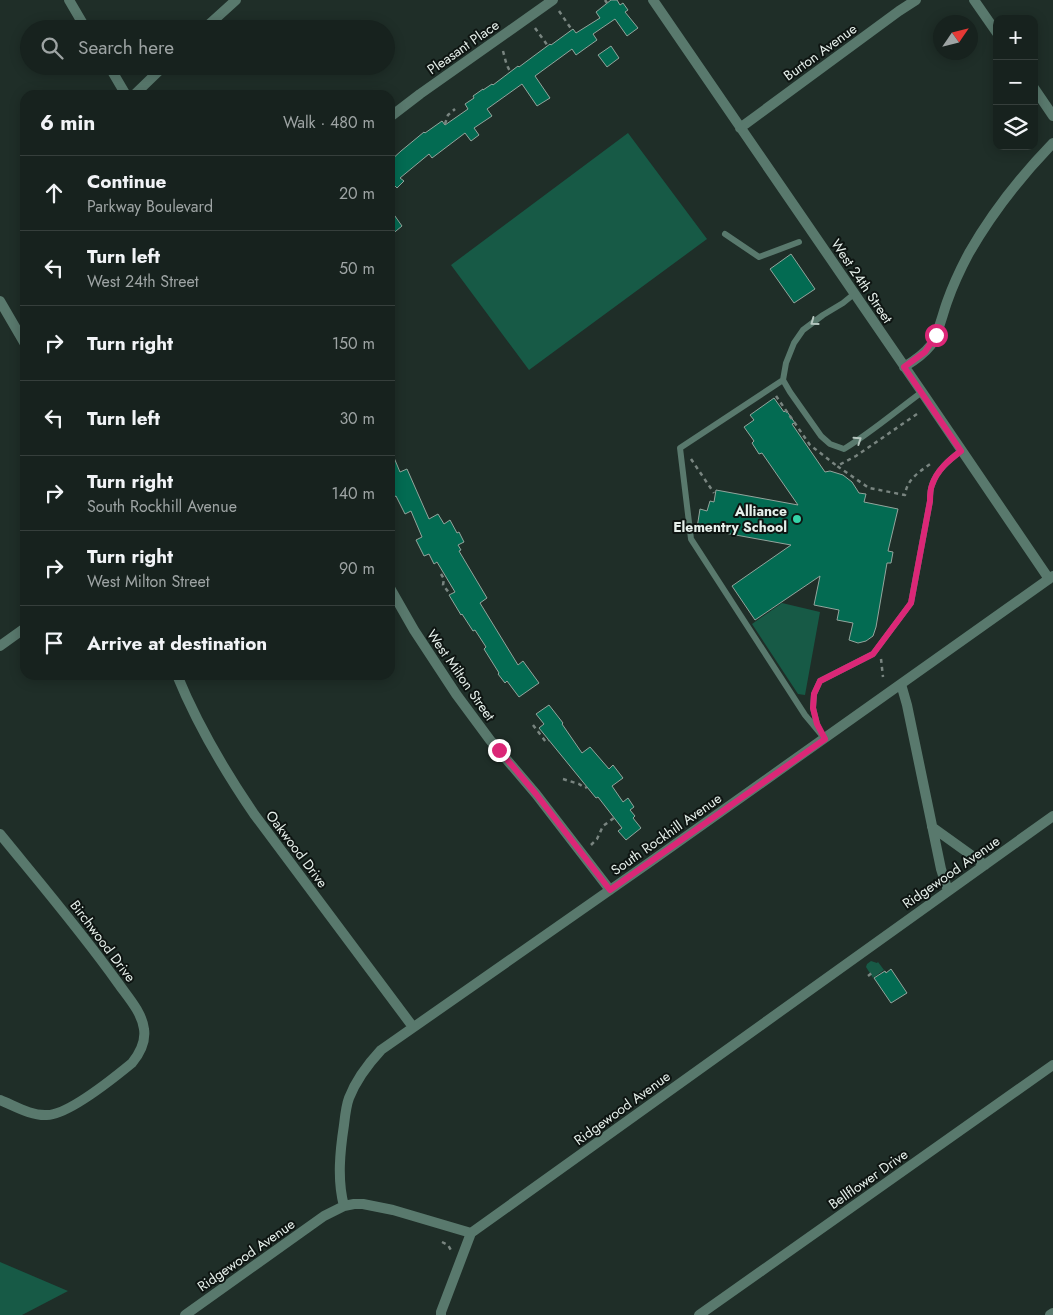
<!DOCTYPE html>
<meta charset="utf-8">
<style>
:root{--surface:#17221e;--page:#202a27;--text:#f1f3f6;--muted:#9ea4a4;--line:#363f3c}
body{margin:0;font-family:Jost,sans-serif;background:var(--page);color:var(--text)}
.controls{position:absolute;right:15px;top:15px;display:grid;overflow:hidden;border-radius:10px;box-shadow:0 2px 12px #0003}
.controls button{width:45px;height:45px;display:grid;place-items:center;padding:0;border:0;border-bottom:1px solid var(--line);background:var(--surface);color:var(--text);font:25px sans-serif}
.compass{position:absolute;left:933px;top:15px;width:45px;height:45px;border-radius:50%;background:var(--surface);box-shadow:0 2px 12px #0003;rotate:55deg}
.stop{position:absolute;width:15px;height:15px;margin:-11px;border:4px solid #db2777;border-radius:50%;background:#fff}
.stop.end{background:#db2777;border-color:#fff;box-shadow:0 1px 5px #0008}
.list{margin:0;padding:0;list-style:none}
h2{display:flex;justify-content:space-between;align-items:center;height:65px;margin:0;padding:0 20px;font-size:21px}
h2 small{font-size:16px;font-weight:400;color:var(--muted)}
.list li{display:grid;grid-template-columns:32px 1fr auto;gap:15px;align-items:center;box-sizing:border-box;height:75px;padding:0 20px;border-top:1px solid var(--line)}
.list b{display:block;font-size:19px;white-space:nowrap}
.list p{margin:0;font-size:16px;white-space:nowrap;color:var(--muted)}
.list em{font-size:16px;font-style:normal;color:var(--muted)}
.icon{flex:none;width:28px;height:28px;fill:none;stroke:currentColor;stroke-width:2;stroke-linecap:round;stroke-linejoin:round}
.map{position:relative;flex:none;width:1053px;height:1315px;overflow:hidden}
.search{position:absolute;background:var(--surface);box-shadow:0 2px 12px #0003;left:20px;top:20px;width:375px;height:55px;display:flex;align-items:center;gap:12px;box-sizing:border-box;padding:0 18px;border-radius:28px;color:var(--muted);font-size:19px}
.panel{position:absolute;background:var(--surface);box-shadow:0 2px 12px #0003;left:20px;top:90px;width:375px;height:590px;border-radius:15px}
.map>svg:first-child{display:block}
.green{fill:#175a46}
.building{fill:#036b52;stroke:#93a59d}
.lines{fill:none;stroke-linecap:round;stroke-linejoin:round}
.path{stroke:#798580;stroke-width:2.5;stroke-dasharray:4 4;stroke-linecap:butt}
.service{stroke:#59796d;stroke-width:6}
.minor{stroke:#59796d;stroke-width:10}
.oneway{stroke:#b5c6bf}
.route{stroke:#db2777;stroke-width:6}
.poi-dot{fill:#34d4a8;stroke:#0e1512;stroke-width:2}
.labels{text-anchor:middle;dominant-baseline:central;stroke-width:4;stroke-linejoin:round;paint-order:stroke}
.street-label{font-size:14px;fill:#e6f0eb;stroke:#0e1512}
.poi-label{font-size:14px;font-weight:bold;fill:#e6f0eb;stroke:#0e1512;text-anchor:end}
</style>
<div class="map">
<svg width="1053" height="1315" viewBox="0 0 1053 1315">
<rect width="100%" height="100%" fill="#1f2e28"/>
<path class="green" d="M628 133 707 239 529 370 451 265Z
M782 603 820 612 805 695 798 694 752 624Z
M871 961 877 963 878 962 884 970 873 978 866 967 867 964Z
M0 1262 68 1291 22 1315H0Z"/>
<path class="building" d="M611 0H617L620 5 623 3 628 10 625 12 638 28 627 36 615 19 593 34 597 40 576 55 572 49 535 76 550 98 537 106 522 84 487 109 492 116 474 128 479 135 471 141 465 133 432 158 429 154 400 178 404 181 397 188 393 184 390 186V161L401 151 424 132 425 133 442 121 445 125 468 109 465 104 474 98 473 96 483 89V90L492 84 493 85 518 66 519 67 550 44 551 45 573 29 576 33 600 18 596 12Z
M611 46 619 58 607 67 598 55Z
M390 209 402 226 390 236Z
M791 254 815 289 794 303 770 269Z
M774 398 784 412 786 410 795 423 792 424 825 472 830 471 843 475 852 482 859 493 866 494 864 502 898 509 888 551 893 552 891 563H887L876 627 873 636 866 641 858 643 849 640 853 623 837 620 839 610 814 605 820 576 755 620 732 586 791 545 697 528 700 509 707 511 710 501 714 502 716 490 798 505 762 453 759 454 752 443 754 441 744 427 754 420 750 415Z
M390 448 400 472 407 469 429 519 438 514 444 524 450 520 457 533 459 532 464 542 458 545 461 550 459 551 487 598 480 603 518 665 523 661 539 683 519 697 507 681 505 683 498 674 499 673 484 649 486 647 475 630 473 631 462 614 461 615 449 595 455 592 437 562 434 564 429 554 424 556 416 540 422 537 411 511 405 514 396 496 390 499Z
M549 705 563 723 562 724 582 753 590 747 609 769 613 765 623 778 612 786 623 802 628 798 634 807 630 810 635 816 633 818 641 828 626 840 618 831 622 828 598 797 596 798 539 728 544 724 536 714Z
M891 969 907 993 891 1003 874 978 885 971 886 973Z"/>
<g class="lines">
<path class="path" d="M605 0 607 3
M559 11 572 30
M535 28 548 46
M503 51C505 58 506 65 510 71
M445 124 448 115 455 109
M776 396 810 445 837 466
M917 414 856 456 837 466 869 488 905 495C907 478 921 471 933 462
M691 459 714 493
M441 574 444 579 443 585 450 594
M881 659 883 677
M533 725 546 742 549 740
M563 779 579 784 585 788 587 787
M591 845 597 839 603 826 614 818
M868 976 872 973
M442 1242 448 1245 452 1252"/>
<path class="service" d="M725 234 759 257 799 242
M854 294 843 303 823 315 803 330 794 343 786 363 783 380 790 392 821 436 830 444 844 449C872 432 896 411 922 392
M783 380 680 448 691 539 805 715 825 739
M819 729 817 724 813 708 814 694 820 681 873 654 911 603 930 501C930 496 930 490 932 485 937 470 949 460 961 451"/>
<path class="minor" d="M69 0 86 29
M653 0 922 392 1049 579
M974 0 997 33
M204 29 236 0
M109 66 126 95
M1034 88 1053 116
M134 95 164 66
M390 117 420 94 553 0
M740 128 899 11 916 0
M0 301 25 344
M904 367C914 361 924 354 931 345 939 332 942 316 947 302 953 285 961 268 969 253 993 211 1020 177 1053 143
M390 588 414 630 456 694 490 740 536 794 610 890
M0 646 25 628
M177 675C197 724 224 770 254 814L413 1027
M901 684 907 705 941 869 948 891
M932 827 985 865
M0 834C40 883 81 931 118 983 127 996 142 1012 144 1029 146 1042 140 1053 132 1063 115 1077 68 1115 47 1115 31 1116 15 1106 0 1100
M344 1206C337 1180 340 1151 344 1125 345 1116 346 1106 349 1098 356 1080 368 1064 381 1050L650 862 1053 576
M471 1233 1053 816
M185 1315 324 1216 344 1206 354 1204H363L393 1210 471 1233
M441 1315V1312L471 1233
M699 1315 1053 1065
M1050 1315 1053 1313"/>
</g>
<defs><path id="oneway-chevron" d="M-2-3.5L2.5 0L-2 3.5" fill="none" stroke-width="1.6" stroke-linecap="round" stroke-linejoin="round" transform="scale(1.25)"/></defs>
<g class="oneway">
<use href="#oneway-chevron" transform="translate(814 322) rotate(144)"/>
<use href="#oneway-chevron" transform="translate(858 440) rotate(-34)"/>
</g>
<g class="lines">
<path class="route" d="M499 750 536 794 610 890 825 739 817 724 813 708 814 694 820 681 873 654 911 603 930 501C930 496 930 490 932 485 937 470 949 460 961 451L904 367 925 352 936 335"/>
</g>
<circle class="poi-dot" cx="797" cy="519" r="5"/>
<g class="labels">
<g class="street-label">
<text transform="translate(463 47) rotate(-35)">Pleasant Place</text>
<text transform="translate(820 52) rotate(-36)">Burton Avenue</text>
<text transform="translate(862 281) rotate(56)">West 24th Street</text>
<text transform="translate(461 675) rotate(55)">West Milton Street</text>
<text transform="translate(666 834) rotate(-35)">South Rockhill Avenue</text>
<text transform="translate(297 849) rotate(53)">Oakwood Drive</text>
<text transform="translate(951 872) rotate(-35)">Ridgewood Avenue</text>
<text transform="translate(103 941) rotate(53)">Birchwood Drive</text>
<text transform="translate(622 1108) rotate(-36)">Ridgewood Avenue</text>
<text transform="translate(868 1179) rotate(-35)">Bellflower Drive</text>
<text transform="translate(246 1255) rotate(-35)">Ridgewood Avenue</text>
</g>
<g class="poi-label">
<text x="787" y="511">Alliance<tspan x="787" dy="16">Elementry School</tspan></text>
</g>
</g>
</svg>
<div class="controls">
<button>+</button>
<button>−</button>
<button><svg class="icon" aria-label="layers" viewBox="0 0 24 24"><path d="M12 4l9 5-9 5-9-5zM3 14l9 5 9-5"/></svg></button>
</div>
<svg class="compass" viewBox="-18 -18 36 36"><path d="M0-13l5 13h-10z" fill="#e53935"/><path d="M0 13l5-13h-10z" fill="#9ea4a4"/></svg>
<div class="stop" style="left:936px;top:335px"></div>
<div class="stop end" style="left:499px;top:750px"></div>
<div class="search"><svg class="icon" aria-label="search" viewBox="0 0 24 24"><circle cx="10" cy="10" r="6"/><path d="M15 15l6 6"/></svg>Search here</div>
<section class="panel">
<h2>6 min<small>Walk · 480 m</small></h2>
<ul class="list">
<li><svg class="icon" aria-label="ahead" viewBox="0 0 24 24"><path d="M12 20V5M6 11l6-6 6 6"/></svg><div><b>Continue</b><p>Parkway Boulevard</p></div><em>20 m</em></li>
<li><svg class="icon" aria-label="left" viewBox="0 0 24 24"><path d="M17 20v-9H6M10 6l-5 5 5 5"/></svg><div><b>Turn left</b><p>West 24th Street</p></div><em>50 m</em></li>
<li><svg class="icon" aria-label="right" viewBox="0 0 24 24"><path d="M7 20v-9h11M14 6l5 5-5 5"/></svg><div><b>Turn right</b></div><em>150 m</em></li>
<li><svg class="icon" aria-label="left" viewBox="0 0 24 24"><path d="M17 20v-9H6M10 6l-5 5 5 5"/></svg><div><b>Turn left</b></div><em>30 m</em></li>
<li><svg class="icon" aria-label="right" viewBox="0 0 24 24"><path d="M7 20v-9h11M14 6l5 5-5 5"/></svg><div><b>Turn right</b><p>South Rockhill Avenue</p></div><em>140 m</em></li>
<li><svg class="icon" aria-label="right" viewBox="0 0 24 24"><path d="M7 20v-9h11M14 6l5 5-5 5"/></svg><div><b>Turn right</b><p>West Milton Street</p></div><em>90 m</em></li>
<li><svg class="icon" aria-label="arrive" viewBox="0 0 24 24"><path d="M6 21V4h12l-3 4 3 4H6"/></svg><div><b>Arrive at destination</b></div></li>
</ul>
</section>
</div>
